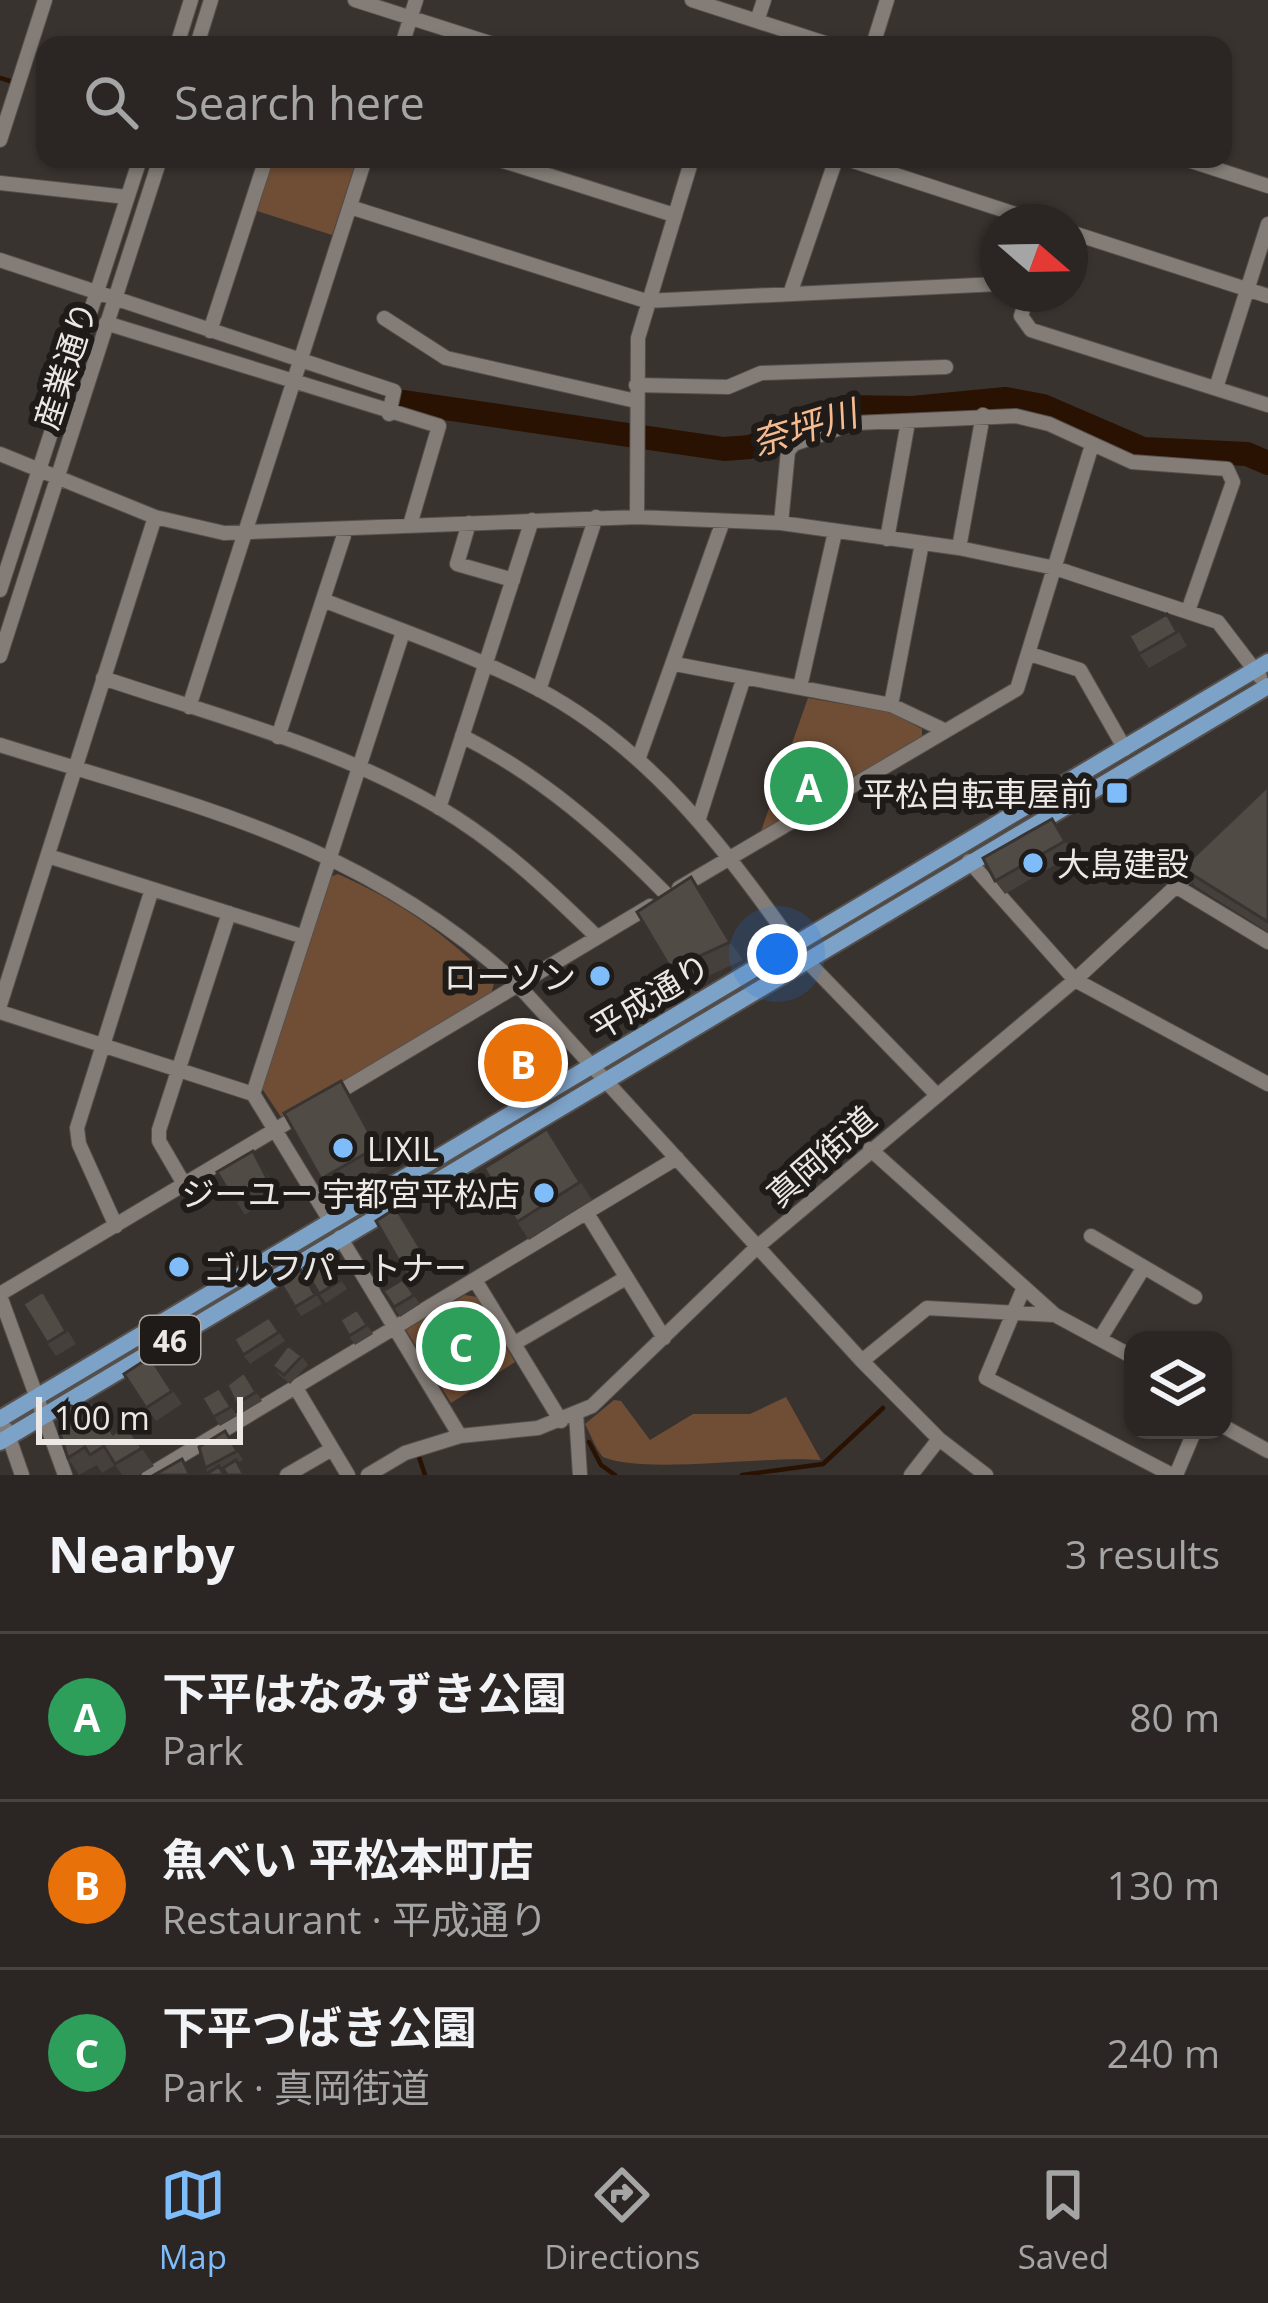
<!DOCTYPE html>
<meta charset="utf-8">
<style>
:root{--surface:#2b2623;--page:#373230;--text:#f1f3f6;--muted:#a6a5a6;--line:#474341;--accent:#7fbdfa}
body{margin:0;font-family:"Open Sans","Noto Sans JP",sans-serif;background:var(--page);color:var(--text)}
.controls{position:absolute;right:36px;bottom:36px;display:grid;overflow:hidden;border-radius:24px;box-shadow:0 3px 9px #0004}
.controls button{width:108px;height:108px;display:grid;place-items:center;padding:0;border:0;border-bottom:3px solid var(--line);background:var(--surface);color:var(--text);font:60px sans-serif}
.compass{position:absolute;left:980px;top:204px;width:108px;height:108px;border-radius:50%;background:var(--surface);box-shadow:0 3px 9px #0004;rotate:110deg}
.scale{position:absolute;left:36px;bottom:30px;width:207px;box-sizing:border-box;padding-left:12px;border:6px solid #ece8e5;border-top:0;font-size:33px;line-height:42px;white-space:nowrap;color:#ece8e5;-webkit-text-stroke:9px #1e1b19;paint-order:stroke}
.you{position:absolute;left:777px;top:954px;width:42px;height:42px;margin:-30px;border:9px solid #fff;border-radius:50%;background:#1a73e8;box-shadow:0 0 0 18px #1a73e833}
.badge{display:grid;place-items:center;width:78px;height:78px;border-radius:50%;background:var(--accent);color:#fff;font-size:39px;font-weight:700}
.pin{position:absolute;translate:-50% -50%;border:6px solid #fff;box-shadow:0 3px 12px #0006}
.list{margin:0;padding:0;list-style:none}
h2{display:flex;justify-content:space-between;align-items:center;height:156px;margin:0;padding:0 48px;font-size:51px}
h2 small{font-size:39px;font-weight:400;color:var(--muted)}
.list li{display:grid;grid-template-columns:78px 1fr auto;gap:36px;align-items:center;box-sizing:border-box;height:168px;padding:0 48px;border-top:3px solid var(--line)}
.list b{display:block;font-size:45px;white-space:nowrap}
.list p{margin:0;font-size:39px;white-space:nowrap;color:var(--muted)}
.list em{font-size:39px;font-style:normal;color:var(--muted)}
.icon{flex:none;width:66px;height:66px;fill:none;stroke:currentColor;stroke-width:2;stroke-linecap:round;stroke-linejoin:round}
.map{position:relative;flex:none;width:1268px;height:1475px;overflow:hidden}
.search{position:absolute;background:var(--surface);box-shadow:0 3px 9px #0004;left:36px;right:36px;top:36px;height:132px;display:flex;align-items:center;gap:30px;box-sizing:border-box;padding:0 42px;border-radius:24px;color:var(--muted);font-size:45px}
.sheet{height:660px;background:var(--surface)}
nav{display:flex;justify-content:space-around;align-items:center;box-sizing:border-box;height:168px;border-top:3px solid var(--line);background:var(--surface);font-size:33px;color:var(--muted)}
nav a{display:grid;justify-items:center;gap:6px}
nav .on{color:var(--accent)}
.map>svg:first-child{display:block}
.green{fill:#704e35}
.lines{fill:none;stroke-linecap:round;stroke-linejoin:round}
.stream{stroke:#291201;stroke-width:4.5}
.river{stroke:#291201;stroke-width:24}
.minor-casing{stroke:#56504d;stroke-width:16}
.major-casing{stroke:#56504d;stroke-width:20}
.minor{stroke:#847d77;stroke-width:14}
.major{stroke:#7da2c7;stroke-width:16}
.wall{fill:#46403c}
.shaded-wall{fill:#393431}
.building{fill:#514b46;stroke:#393431;stroke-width:3}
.poi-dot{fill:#7fbdfa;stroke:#1e1b19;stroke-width:4.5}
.labels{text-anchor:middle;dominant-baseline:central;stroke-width:12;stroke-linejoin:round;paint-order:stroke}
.shield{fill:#1e1b19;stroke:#aeaaa8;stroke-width:3}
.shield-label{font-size:30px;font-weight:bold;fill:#ece8e5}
.street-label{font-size:33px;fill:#ece8e5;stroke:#1e1b19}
.poi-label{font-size:33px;fill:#ece8e5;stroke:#1e1b19;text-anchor:end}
.water-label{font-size:36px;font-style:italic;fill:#f6ba8f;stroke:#1e1b19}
</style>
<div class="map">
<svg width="1268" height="1475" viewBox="0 0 1268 1475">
<rect width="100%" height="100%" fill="#39332f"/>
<path class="green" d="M271 159H357L332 235 254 210Z
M808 698 890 712 922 729V738L760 834Z
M338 874C399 901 447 934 494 983L491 995 283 1120 261 1087 327 878Z
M465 1295 477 1297 515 1362 451 1403 406 1330Z
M786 1397 821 1460C764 1455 647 1475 603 1457 595 1448 590 1433 585 1424L614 1400 621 1401 650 1440 693 1414H750Z"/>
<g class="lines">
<path class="stream" d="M0 78 10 81
M589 1442 601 1465 615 1475
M419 1457 425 1475
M742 1475 823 1464 883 1408"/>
<path class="river" d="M404 402 724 449 750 447 844 407 912 408 1006 399 1043 406 1143 449 1247 454 1268 463"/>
<defs>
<path id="minor" d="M355 0 496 45
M692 0 831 45
M757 21 764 0
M177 45 191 0
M197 45 211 0
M402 45 416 0
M873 45 887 0
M0 140 45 0
M497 159 674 215
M847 159 1040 222
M1185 159 1268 186
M0 183 127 197
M350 207 646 301 998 284
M1070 232 1268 296
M0 260 394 391 389 414
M790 294 836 159
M1028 294 1021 316 1031 330 1268 405
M384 318 446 358 636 401
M106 323 439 426 410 525
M210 331 266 159
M636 385 728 387 761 373 946 367
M1216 388 1268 224
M0 454 155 517 224 533 637 517 781 523 959 548 1055 568 1218 622 1260 677
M637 517 638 338 692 159
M469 523 457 564 513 580
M781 523 788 451 794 444 855 423 1016 416 1049 424 1132 462 1227 469 1233 482 1188 611
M887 539 908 422
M959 548 983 415
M0 590 140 159
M323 600C394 628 468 653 536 688 647 746 724 846 794 946
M1030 654 1080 670 1125 749
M0 656 160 159
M675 664 891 705 946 731
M103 678C216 716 337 747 440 808 499 843 548 889 597 937
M800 687 835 532
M539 690 596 517
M891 705 922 543
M189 707 365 159
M462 736C541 776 605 832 667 895
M278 737 346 529
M0 745C198 807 360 841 518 985L862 1361 939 1439 986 1475
M638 760 723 521
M439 808 532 520
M699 818 744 677
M48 856 301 936
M969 861 1075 980 1268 1084
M1177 887 1268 942
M679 888 1017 689 1092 445
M805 959 936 1094
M0 1005 155 517
M0 1012 253 1094 331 1222
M253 1094 403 632
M329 1098 650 906
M870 1149 1055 1315
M184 1184 159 1141V1130L229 913
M588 1215 664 1338
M116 1226 79 1144 77 1128 152 889
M1091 1236 1195 1297
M340 1237 460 1436
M475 1280 561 1421
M1024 1287 986 1378 1172 1475
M0 1294 305 1112
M0 1296 65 1475
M1101 1337 1144 1267
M515 1343 624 1279
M862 1361 927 1308 1055 1315 1133 1357
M296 1388 348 1475
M576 1413 580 1475
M1223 1426 1268 1451
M6 1429 22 1475
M149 1475 677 1158
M287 1475 332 1449
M368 1475 405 1453 460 1436 538 1428 592 1406 757 1247 1075 980 1200 864
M911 1475 939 1439
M1176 1475 1195 1430"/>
<path id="major" d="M0 1419 1268 662
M0 1442 1268 686"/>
</defs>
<use href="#minor" class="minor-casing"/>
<use href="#major" class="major-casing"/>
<use href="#minor" class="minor"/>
<use href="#major" class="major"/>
</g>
<path class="wall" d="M1176 627 1187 646 1149 668 1139 654Z
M1268 786V932L1195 886 1182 868Z
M1052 819 1074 854 1005 894 995 881Z
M704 895 743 960 684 987 671 969Z
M520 1022 549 1072 516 1091 506 1077Z
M341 1081 353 1099 390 1165 334 1197 321 1179Z
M559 1147 592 1200 529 1240 517 1222Z
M262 1165 277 1191 245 1215 217 1172Z
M405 1222 432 1264 413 1281 403 1268Z
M325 1256 347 1289 326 1303 319 1294Z
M307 1279 322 1304 301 1316 295 1307Z
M403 1279 420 1304 400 1317 383 1291Z
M43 1291 76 1344 56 1356 47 1343Z
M357 1309 373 1334 355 1345 349 1336Z
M269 1317 285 1341 250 1364 243 1355Z
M302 1356 308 1365 290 1384 279 1375 272 1366Z
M150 1357 182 1404 156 1421 124 1374Z
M244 1372 262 1401 242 1413 236 1404Z
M219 1388 237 1416 220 1426 202 1398Z
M57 1425 113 1433 126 1425 154 1466 139 1475H122L115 1465 102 1473 97 1465 79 1475 68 1458Z
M225 1431 243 1460 238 1463 246 1475H227L224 1470 208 1473 205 1468Z"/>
<path class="shaded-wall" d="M691 877 704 895 743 960 730 942Z
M341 1081 353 1099 390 1165 377 1147Z"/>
<path class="building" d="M1167 614 1177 632 1139 654 1129 636Z
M1268 786V922L1182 868Z
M1052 819 1065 841 995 881 983 858Z
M691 877 730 942 671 969 637 912Z
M520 1022 540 1058 506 1077 486 1041Z
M341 1081 377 1147 321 1179 284 1113Z
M547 1129 580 1182 517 1222 484 1168Z
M253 1151 267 1178 235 1202 217 1172Z
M396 1208 422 1251 403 1268 376 1221Z
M325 1256 341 1280 319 1294 304 1268Z
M301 1270 315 1295 295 1307 280 1282Z
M403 1279 414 1295 394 1307 383 1291Z
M43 1291 66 1331 47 1343 23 1304Z
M357 1309 367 1325 349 1336 340 1320Z
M269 1317 279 1332 243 1355 234 1339Z
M288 1345 302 1356 284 1375 272 1366Z
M150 1357 172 1391 146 1408 124 1374Z
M244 1372 256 1392 236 1404 227 1385Z
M219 1388 231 1407 213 1417 202 1398Z
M92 1402 113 1434 126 1425 142 1448 115 1464 104 1446 90 1455 85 1447 68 1458 57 1425 65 1404 81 1409Z
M225 1431 237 1451 205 1468 199 1447Z
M182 1459 190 1475H154Z
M236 1460 244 1475H227L223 1468Z
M219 1466 224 1475H205Z"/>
<g class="poi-dot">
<rect x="1105" y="781" width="24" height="24" rx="6"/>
<circle cx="1033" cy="863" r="12"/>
<circle cx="600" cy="976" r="12"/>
<circle cx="343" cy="1148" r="12"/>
<circle cx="544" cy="1193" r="12"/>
<circle cx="179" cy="1267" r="12"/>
</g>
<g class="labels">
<rect class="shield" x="140" y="1316" width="60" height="48" rx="9"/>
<g class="shield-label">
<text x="170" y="1340">46</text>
</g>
<g class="street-label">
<text transform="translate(65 365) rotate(-72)">産業通り</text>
<text transform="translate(650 996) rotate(-31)">平成通り</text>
<text transform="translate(821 1156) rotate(-41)">真岡街道</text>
</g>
<g class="poi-label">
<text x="1093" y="793">平松自転車屋前</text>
<text x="1057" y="863" text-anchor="start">大島建設</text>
<text x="576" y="976">ローソン</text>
<text x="367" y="1148" text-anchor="start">LIXIL</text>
<text x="520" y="1193">ジーユー 宇都宮平松店</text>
<text x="203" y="1267" text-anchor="start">ゴルフパートナー</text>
</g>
<g class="water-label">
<text transform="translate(804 427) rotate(-17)">奈坪川</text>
</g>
</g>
</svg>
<div class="controls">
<button><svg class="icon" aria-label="layers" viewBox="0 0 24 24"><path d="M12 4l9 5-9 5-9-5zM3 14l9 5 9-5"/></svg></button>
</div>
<svg class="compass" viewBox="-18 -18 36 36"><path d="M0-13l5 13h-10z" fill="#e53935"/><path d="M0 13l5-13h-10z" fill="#a6a5a6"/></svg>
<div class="scale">100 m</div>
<div class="you"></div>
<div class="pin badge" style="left:809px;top:786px;background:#2e9e5b">A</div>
<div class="pin badge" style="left:523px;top:1063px;background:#e8710a">B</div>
<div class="pin badge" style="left:461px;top:1346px;background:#2e9e5b">C</div>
<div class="search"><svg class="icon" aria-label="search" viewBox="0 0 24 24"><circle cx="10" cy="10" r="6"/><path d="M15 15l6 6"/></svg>Search here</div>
</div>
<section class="sheet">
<h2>Nearby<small>3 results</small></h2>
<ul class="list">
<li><span class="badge" style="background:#2e9e5b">A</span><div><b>下平はなみずき公園</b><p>Park</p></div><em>80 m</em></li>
<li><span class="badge" style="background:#e8710a">B</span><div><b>魚べい 平松本町店</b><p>Restaurant · 平成通り</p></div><em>130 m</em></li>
<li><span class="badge" style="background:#2e9e5b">C</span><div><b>下平つばき公園</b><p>Park · 真岡街道</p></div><em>240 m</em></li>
</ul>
</section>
<nav>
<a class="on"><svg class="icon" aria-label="map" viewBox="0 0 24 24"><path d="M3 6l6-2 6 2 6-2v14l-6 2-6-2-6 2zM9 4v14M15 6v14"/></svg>Map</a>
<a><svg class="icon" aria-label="directions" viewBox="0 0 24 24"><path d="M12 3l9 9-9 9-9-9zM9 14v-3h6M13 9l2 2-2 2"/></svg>Directions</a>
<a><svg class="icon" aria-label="saved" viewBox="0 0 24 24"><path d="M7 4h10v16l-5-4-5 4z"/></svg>Saved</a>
</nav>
